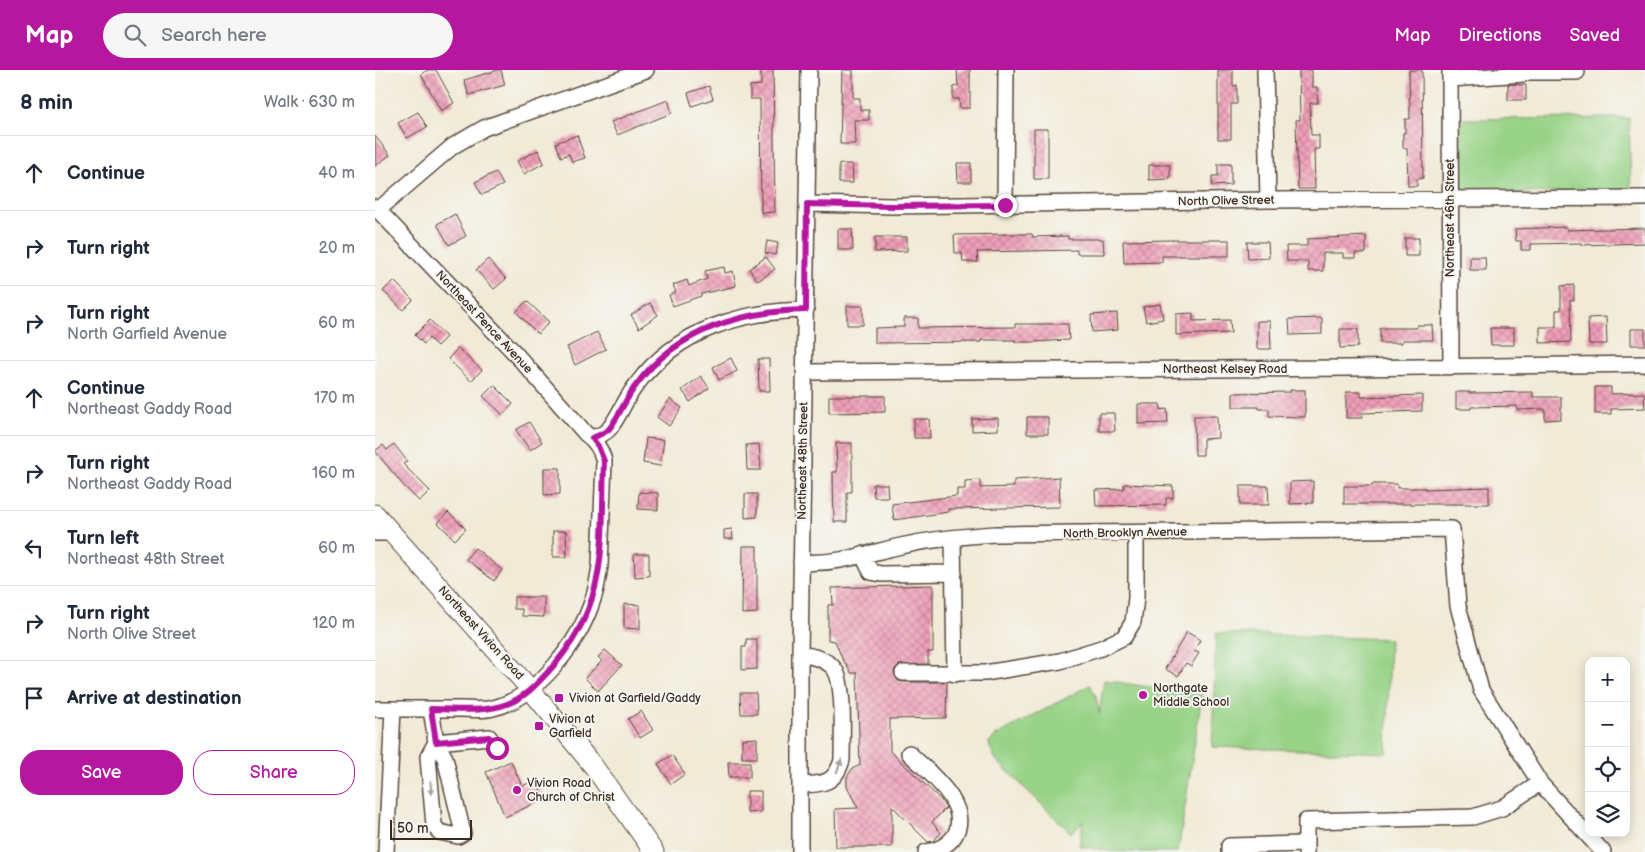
<!DOCTYPE html>
<meta charset="utf-8">
<style>
:root{--surface:#fff;--page:#f6f6f7;--text:#1f2937;--muted:#747a83;--line:#e0e1e3;--accent:#b5179e}
body{margin:0;font-family:"Balsamiq Sans",sans-serif;background:var(--page);color:var(--text)}
.controls{position:absolute;right:15px;bottom:15px;display:grid;overflow:hidden;border-radius:10px;box-shadow:0 2px 12px #0003}
.controls button{width:45px;height:45px;display:grid;place-items:center;padding:0;border:0;border-bottom:1px solid var(--line);background:var(--surface);color:var(--text);font:25px sans-serif}
.scale{position:absolute;left:15px;bottom:12px;width:82px;box-sizing:border-box;padding-left:5px;border:2px solid #3b2a1e;border-top:0;font-size:14px;line-height:18px;white-space:nowrap;color:#3b2a1e;-webkit-text-stroke:4px #f6f6f2;paint-order:stroke}
.stop{position:absolute;width:15px;height:15px;margin:-11px;border:4px solid #b5179e;border-radius:50%;background:#fff}
.stop.end{background:#b5179e;border-color:#fff;box-shadow:0 1px 5px #0008}
.list{margin:0;padding:0;list-style:none}
h2{display:flex;justify-content:space-between;align-items:center;height:65px;margin:0;padding:0 20px;font-size:21px}
h2 small{font-size:16px;font-weight:400;color:var(--muted)}
.list li{display:grid;grid-template-columns:32px 1fr auto;gap:15px;align-items:center;box-sizing:border-box;height:75px;padding:0 20px;border-top:1px solid var(--line)}
.list b{display:block;font-size:19px;white-space:nowrap}
.list p{margin:0;font-size:16px;white-space:nowrap;color:var(--muted)}
.list em{font-size:16px;font-style:normal;color:var(--muted)}
.actions{display:flex;gap:10px;padding:15px 20px}
.actions a{flex:1;padding:11px 0;border:1px solid var(--accent);border-radius:20px;text-align:center;font-size:18px;color:var(--accent)}
.actions .main{background:var(--accent);color:#fff}
.icon{flex:none;width:28px;height:28px;fill:none;stroke:currentColor;stroke-width:2;stroke-linecap:round;stroke-linejoin:round}
.map{position:relative;flex:none;width:1270px;height:782px;overflow:hidden}
header{display:flex;align-items:center;gap:30px;box-sizing:border-box;height:70px;padding:0 25px;background:var(--accent);color:#fff}
header strong{font-size:24px}
nav{display:flex;gap:28px;margin-inline-start:auto;font-size:18px}
.search{width:350px;height:45px;background:var(--page);display:flex;align-items:center;gap:12px;box-sizing:border-box;padding:0 18px;border-radius:28px;color:var(--muted);font-size:19px}
main{display:flex}
aside{flex:1;background:var(--surface)}
.map>svg:first-child{display:block}
.grass{fill:#98d387;stroke:#6a7e52}
.building{fill:url(#building-cross-hatch)}
.lines{fill:none;stroke-linecap:round;stroke-linejoin:round}
.minor-casing{stroke:#56473a;stroke-width:18}
.major-casing{stroke:#56473a;stroke-width:21}
.minor{stroke:#fff;stroke-width:15}
.major{stroke:#fff;stroke-width:19}
.oneway{fill:#a79f9a}
.route{stroke:#b5179e;stroke-width:6}
.poi-dot{fill:#b5179e;stroke:#f6f6f2;stroke-width:2}
.labels{text-anchor:middle;dominant-baseline:central;stroke-width:4;stroke-linejoin:round;paint-order:stroke}
.street-label{font-size:12px;fill:#3b2a1e;stroke:#f6f6f2}
.poi-label{font-size:12px;fill:#3b2a1e;stroke:#f6f6f2;text-anchor:start}
</style>
<header>
<strong>Map</strong>
<div class="search"><svg class="icon" aria-label="search" viewBox="0 0 24 24"><circle cx="10" cy="10" r="6"/><path d="M15 15l6 6"/></svg>Search here</div>
<nav><a>Map</a><a>Directions</a><a>Saved</a></nav>
</header>
<main>
<aside>
<h2>8 min<small>Walk · 630 m</small></h2>
<ul class="list">
<li><svg class="icon" aria-label="ahead" viewBox="0 0 24 24"><path d="M12 20V5M6 11l6-6 6 6"/></svg><div><b>Continue</b></div><em>40 m</em></li>
<li><svg class="icon" aria-label="right" viewBox="0 0 24 24"><path d="M7 20v-9h11M14 6l5 5-5 5"/></svg><div><b>Turn right</b></div><em>20 m</em></li>
<li><svg class="icon" aria-label="right" viewBox="0 0 24 24"><path d="M7 20v-9h11M14 6l5 5-5 5"/></svg><div><b>Turn right</b><p>North Garfield Avenue</p></div><em>60 m</em></li>
<li><svg class="icon" aria-label="ahead" viewBox="0 0 24 24"><path d="M12 20V5M6 11l6-6 6 6"/></svg><div><b>Continue</b><p>Northeast Gaddy Road</p></div><em>170 m</em></li>
<li><svg class="icon" aria-label="right" viewBox="0 0 24 24"><path d="M7 20v-9h11M14 6l5 5-5 5"/></svg><div><b>Turn right</b><p>Northeast Gaddy Road</p></div><em>160 m</em></li>
<li><svg class="icon" aria-label="left" viewBox="0 0 24 24"><path d="M17 20v-9H6M10 6l-5 5 5 5"/></svg><div><b>Turn left</b><p>Northeast 48th Street</p></div><em>60 m</em></li>
<li><svg class="icon" aria-label="right" viewBox="0 0 24 24"><path d="M7 20v-9h11M14 6l5 5-5 5"/></svg><div><b>Turn right</b><p>North Olive Street</p></div><em>120 m</em></li>
<li><svg class="icon" aria-label="arrive" viewBox="0 0 24 24"><path d="M6 21V4h12l-3 4 3 4H6"/></svg><div><b>Arrive at destination</b></div></li>
</ul>
<div class="actions"><a class="main">Save</a><a>Share</a></div>
</aside>
<div class="map">
<svg width="1270" height="782" viewBox="0 0 1270 782">
<defs>
<pattern id="building-cross-hatch" width="8" height="8" patternUnits="userSpaceOnUse" patternTransform="scale(1.25)"><rect width="8" height="8" fill="#f09fb9"/><path d="M0 0l8 8M0 8l8-8" fill="none" stroke="#c48296"/></pattern>
</defs>
<rect width="100%" height="100%" fill="#f6f6f2"/>
<filter id="ink" filterUnits="userSpaceOnUse"><feTurbulence type="fractalNoise" baseFrequency=".02" numOctaves="2"/><feDisplacementMap in="SourceGraphic" scale="10" xChannelSelector="R" yChannelSelector="G"/><feConvolveMatrix kernelMatrix="1 2 1 2 8 2 1 2 1" color-interpolation-filters="sRGB"/></filter>
<filter id="wash" filterUnits="userSpaceOnUse"><feTurbulence type="fractalNoise" baseFrequency=".0096" numOctaves="4" result="noise"/><feDisplacementMap in="SourceGraphic" scale="20" xChannelSelector="R" yChannelSelector="G"/><feGaussianBlur stdDeviation="1.12" result="paint"/><feColorMatrix in="noise" values="0 0 0 0 0 0 0 0 0 0 0 0 0 0 0 0 0 1.4 0 .05"/><feComposite in="paint" operator="in"/></filter>
<g filter="url(#wash)">
<rect width="100%" height="100%" fill="#f1ead6"/>
<path class="grass" d="M1254 48 1256 121 1082 124 1081 49Z
M841 563 1015 569 1012 683 837 677Z
M729 610 827 625 803 782H740L704 776 708 751 696 763 621 690 615 677 614 672 622 665 715 615 721 626 724 644Z"/>
<g id="blocks">
<path class="building" d="M53 0H61L79 33 66 41 46 4Z
M123 0H126L130 15 94 25 89 10Z
M386 0H398L400 142 386 143 385 29H375V16L386 15Z
M467 0H478V28H485V40H494V50H479L480 74H465Z
M582 0H595V38H585L584 29H578V17L583 16Z
M843 0H858V16L862 15V34H856V69H843Z
M924 0H937V17H942L943 33H935L936 65H944V79H939L940 119H923L921 50H925Z
M1034 0H1047L1048 108 1042 109V116H1033L1032 78H1028V63H1030V49H1035Z
M1133 14 1151 15V30H1133Z
M334 16 338 29 317 36 313 23Z
M293 30 297 43 242 65 236 52Z
M43 42 52 57 32 68 23 53Z
M659 59H673V109H659Z
M202 65 210 88 197 92 194 84 186 87 181 73Z
M0 66 15 85 0 96Z
M163 80 169 93 149 104 142 91Z
M582 93H596V112H583Z
M464 94H477L478 113H464Z
M843 94H856V115L837 116V106H843Z
M774 95H795V109L774 110Z
M121 102 128 115 107 125 100 112Z
M80 144 91 166 74 175 62 154Z
M1192 157V160L1270 158V173L1206 175V173L1156 174V180H1146V171H1141L1140 159Z
M463 159H477L478 180H463Z
M634 164H657L658 167 693 166V169H728L729 184H702V180L602 182 603 192H588L587 183H580L579 165Z
M991 166V183H980V188H968V183H948V201H933V191H912L911 176H932V169Z
M500 167H532V181L500 182Z
M1030 168H1044V186H1030Z
M796 170H854V186H787V192L749 193 748 171Z
M392 171 403 173 401 185 390 183Z
M872 172H893L894 188 873 189Z
M391 187 400 199 383 211 374 199Z
M1095 187H1110L1111 200H1095Z
M113 189 131 209 119 219 101 200Z
M349 197 350 203 358 201 361 216 326 224V226L298 236 294 225 301 222 298 215 312 210 314 216 332 209 330 201Z
M19 211 38 230 28 240 8 221Z
M1199 215V230H1195L1196 272 1165 273V257H1181V240H1186V216Z
M152 231 174 252 163 264 141 242Z
M275 233 283 245 264 258 256 245Z
M785 234 788 249 771 252 768 237Z
M472 236H488V255H472Z
M742 243 743 260 717 262 716 245Z
M818 243V251L855 250 856 263 801 265V244Z
M1231 247 1232 274H1214L1213 248Z
M529 248H543V258L640 257V254H693L694 270 658 272H640V270H606V272L500 273V258L529 257Z
M947 248V264L915 265 914 249Z
M55 250 71 267 62 276 54 268 49 274 40 265Z
M882 251H895L896 279H882Z
M1042 255H1057L1058 270H1027V273H1005V258H1042Z
M1115 258H1139V275H1116Z
M965 259H983V277L965 278Z
M1256 259H1270V275H1256Z
M222 262 231 279 200 295 192 277Z
M83 278 107 300 96 311 73 289Z
M356 288 362 301 344 310 338 297Z
M383 289H394L395 321H384Z
M326 306 334 318 315 332 307 320Z
M119 315 138 334 128 345 108 326Z
M1220 317H1236V324L1269 323 1270 338 1236 339V344H1220Z
M915 320H930V347L894 346V339H884V337H858V323L916 322Z
M971 322H986V327L1047 325V341L987 343V348H971Z
M1081 322H1095V323L1158 322V327H1186V349L1170 350V339L1142 340V336L1096 337V339H1081Z
M454 326H510V342L454 343Z
M295 329 307 338 294 356 282 347Z
M763 334H785L786 340 792 339 793 353 763 354Z
M724 343H739L740 361H724Z
M819 346H842L843 368 828 369V385H820Z
M652 347H673V364H652Z
M623 348V360L597 361V349Z
M539 349H554L555 368H539Z
M154 352 167 372 155 380 141 360Z
M271 368 289 370 285 396 268 393Z
M461 373H477V422H472V452H459L458 402H462Z
M19 374 32 391 28 394 55 421 44 431 29 416 0 381 8 375 12 380Z
M384 374 386 400H372L371 375Z
M169 398H185V424L169 425Z
M684 407 685 437 573 439V442L519 450 517 434 582 426V419H590V411L605 410V418L639 417V410Z
M938 411V433L915 434V412Z
M498 414H512L513 427H499Z
M749 414 798 416V428H791V435L721 436 720 420 749 419Z
M997 414H1022V418H1050V419L1114 417V434H969V416H997Z
M865 416H893L894 435H865Z
M264 422 283 423V440L263 439Z
M370 424H382V447L370 448Z
M73 442 91 459 80 470 63 453Z
M357 459 358 469H349V460Z
M178 461H191L192 487H178Z
M368 476H382V543L367 544Z
M100 478 127 500 119 511 91 489Z
M259 484H274V506L260 507Z
M558 515V582H553V594L524 595 520 599 519 603 523 611 528 612H572L571 648 515 649V681L566 730 570 737 571 738 557 752 566 763 558 771 553 772 517 736V777H461L460 739 483 738 472 717V707L477 699 485 695 482 603H476L467 588 460 571 453 570V535H458L457 518Z
M139 527H169V547L147 546V539H139Z
M249 534 265 535V559L249 558Z
M812 562 825 570 819 581 824 583 816 596 811 593 803 606 790 599Z
M371 569H382V599L367 600V577H371Z
M230 580 247 595 223 621 210 608 227 591 223 587Z
M365 623H381L382 644H366Z
M266 641 278 660 265 668 253 649Z
M382 668V688H367V669Z
M297 685 310 704 296 714 283 694Z
M136 691 147 716 161 710 169 729 130 747 111 702Z
M353 692H375V707H354Z
M372 721H386V742L372 743Z"/>
</g>
</g>
<g filter="url(#ink)">
<use href="#blocks" fill-opacity="0" stroke="#56473a" stroke-width="1"/>
<g class="lines">
<defs>
<path id="minor" d="M890 0 893 130
M1075 0 1076 297
M1153 2H1202
M1075 9 1149 4 1156 0
M432 134 518 136 893 130 1270 128
M630 135 631 0
M0 137 138 281 211 364C221 371 226 379 229 391L225 496C223 507 222 518 218 529 205 571 163 628 118 638 107 641 96 639 84 639 56 639 28 639 0 639
M3 140 78 76 109 58 271 0
M430 302 974 298 1270 294
M217 368C222 366 230 364 234 359 244 347 251 327 262 314 302 260 366 241 431 240
M0 463H16
M578 468 580 604
M487 484 496 502 506 504 579 503
M426 492C466 495 498 481 536 474 564 468 593 466 621 464L1077 459 1083 536 1106 620 1165 713 1228 782
M425 584C437 586 453 589 460 600 470 615 467 669 467 690 460 714 448 714 425 715
M528 603H610L685 591 726 578 749 567 758 552 761 528V463
M56 639 61 672 70 688 88 763 83 766 64 762 59 755 53 687 61 672
M61 672 114 667 122 678
M534 683C553 702 600 737 578 768 571 776 562 781 551 782
M11 782 18 639
M425 782V584L434 0
M854 782V776L931 774
M931 782V751L1098 747 1127 738 1165 713"/>
<path id="major" d="M0 444 156 620 219 697 279 782"/>
</defs>
<use href="#minor" class="minor-casing"/>
<use href="#major" class="major-casing"/>
<use href="#minor" class="minor"/>
<use href="#major" class="major"/>
</g>
<defs><path id="oneway-solid" d="M-6-.8H1V-3.2L6.5 0L1 3.2V.8H-6Z" transform="scale(1.25)"/></defs>
<g class="oneway">
<use href="#oneway-solid" transform="translate(464 696) rotate(-70)"/>
<use href="#oneway-solid" transform="translate(56 718) rotate(84)"/>
</g>
</g>
<g class="lines" filter="url(#ink)">
<path class="route" d="M122 678 114 667 61 672 56 639C81 639 108 643 132 634 149 628 161 615 173 602 235 535 226 475 229 391L223 376 217 368C222 366 230 363 234 359 244 347 251 327 262 314 302 260 366 241 431 240L432 134 518 136 630 135"/>
</g>
<g class="poi-dot">
<circle cx="768" cy="625" r="5"/>
<rect x="179" y="623" width="10" height="10" rx="2.5"/>
<rect x="159" y="651" width="10" height="10" rx="2.5"/>
<circle cx="142" cy="720" r="5"/>
</g>
<g class="labels">
<g class="street-label">
<text transform="translate(851 131) rotate(-1)">North Olive Street</text>
<text transform="translate(1075 148) rotate(-90)">Northeast 46th Street</text>
<text transform="translate(109 252) rotate(47)">Northeast Pence Avenue</text>
<text x="850" y="299">Northeast Kelsey Road</text>
<text transform="translate(428 391) rotate(-89)">Northeast 48th Street</text>
<text transform="translate(750 463) rotate(-1)">North Brooklyn Avenue</text>
<text transform="translate(106 563) rotate(48)">Northeast Vivion Road</text>
</g>
<g class="poi-label">
<text x="778" y="618">Northgate<tspan x="778" dy="14">Middle School</tspan></text>
<text x="194" y="628">Vivion at Garfield/Gaddy</text>
<text x="174" y="649">Vivion at<tspan x="174" dy="14">Garfield</tspan></text>
<text x="152" y="713">Vivion Road<tspan x="152" dy="14">Church of Christ</tspan></text>
</g>
</g>
</svg>
<div class="controls">
<button>+</button>
<button>−</button>
<button><svg class="icon" aria-label="locate" viewBox="0 0 24 24"><circle cx="12" cy="12" r="6"/><path d="M12 2v4M12 18v4M2 12h4M18 12h4"/></svg></button>
<button><svg class="icon" aria-label="layers" viewBox="0 0 24 24"><path d="M12 4l9 5-9 5-9-5zM3 14l9 5 9-5"/></svg></button>
</div>
<div class="scale">50 m</div>
<div class="stop" style="left:122px;top:678px"></div>
<div class="stop end" style="left:630px;top:135px"></div>
</div>
</main>
